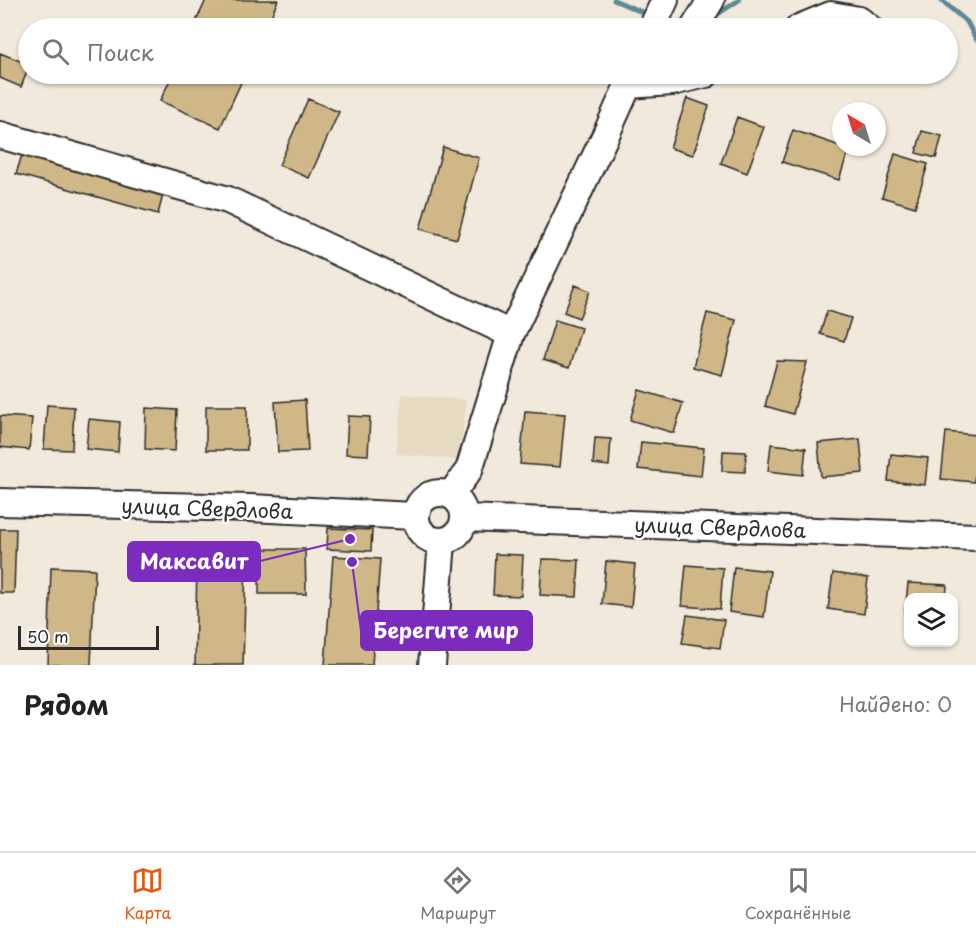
<!DOCTYPE html>
<html lang="ru">
<meta charset="utf-8">
<style>
:root{--surface:#fff;--page:#f6f6f6;--text:#222;--muted:#767676;--line:#e0e0e0;--accent:#ea580c}
body{margin:0;font-family:"Playpen Sans",sans-serif;background:var(--page);color:var(--text)}
.controls{position:absolute;right:18px;bottom:18px;display:grid;overflow:hidden;border-radius:12px;box-shadow:0 2px 4px #0004}
.controls button{width:54px;height:54px;display:grid;place-items:center;padding:0;border:0;border-bottom:2px solid var(--line);background:var(--surface);color:var(--text);font:30px sans-serif}
.compass{position:absolute;left:832px;top:102px;width:54px;height:54px;border-radius:50%;background:var(--surface);box-shadow:0 2px 4px #0004;rotate:322deg}
.scale{position:absolute;left:18px;bottom:15px;width:141px;box-sizing:border-box;padding-left:6px;border:3px solid #2b2b2b;border-top:0;font-size:16px;line-height:21px;white-space:nowrap;color:#2b2b2b;-webkit-text-stroke:4px #fff;paint-order:stroke}
.list{margin:0;padding:0;list-style:none}
h2{display:flex;justify-content:space-between;align-items:center;height:78px;margin:0;padding:0 24px;font-size:26px}
h2 small{font-size:20px;font-weight:400;color:var(--muted)}
.icon{flex:none;width:33px;height:33px;fill:none;stroke:currentColor;stroke-width:2;stroke-linecap:round;stroke-linejoin:round}
.map{position:relative;flex:none;width:976px;height:665px;overflow:hidden}
.search{position:absolute;background:var(--surface);box-shadow:0 2px 4px #0004;left:18px;right:18px;top:18px;height:66px;display:flex;align-items:center;gap:15px;box-sizing:border-box;padding:0 21px;border-radius:33px;color:var(--muted);font-size:22px}
.sheet{height:186px;background:var(--surface)}
nav{display:flex;justify-content:space-around;align-items:center;box-sizing:border-box;height:84px;border-top:2px solid var(--line);background:var(--surface);font-size:16px;color:var(--muted)}
nav a{display:grid;justify-items:center;gap:3px}
nav .on{color:var(--accent)}
.map>svg:first-child{display:block}
.built{fill:#e7dac2}
.lines{fill:none;stroke-linecap:round;stroke-linejoin:round}
.stream{stroke:#5d8897;stroke-width:5}
.building{fill:#d0b787;stroke:#2b2b2b;stroke-width:1.5}
.minor-casing{stroke:#2b2b2b;stroke-width:30}
.minor{stroke:#fff;stroke-width:26}
.labels{text-anchor:middle;dominant-baseline:central;stroke-width:5;stroke-linejoin:round;paint-order:stroke}
.street-label{font-size:20px;fill:#2b2b2b;stroke:#fff}
.leader{fill:none;stroke:#7b2cbf;stroke-width:2}
.callout-dot{fill:#7b2cbf;stroke:#fff;stroke-width:2}
.callout{fill:#7b2cbf;stroke:#7b2cbf;stroke-width:2}
.callout-label{font-size:21px;text-anchor:middle;font-weight:bold;fill:#fff}
</style>
<div class="map">
<svg width="976" height="665" viewBox="0 0 976 665">
<rect width="100%" height="100%" fill="#f1e9db"/>
<filter id="ink" filterUnits="userSpaceOnUse"><feTurbulence type="fractalNoise" baseFrequency=".0167" numOctaves="2"/><feDisplacementMap in="SourceGraphic" scale="12" xChannelSelector="R" yChannelSelector="G"/><feConvolveMatrix kernelMatrix="1 2 1 2 8 2 1 2 1" color-interpolation-filters="sRGB"/></filter>
<g filter="url(#ink)">
<path class="built" d="M402 394 466 400 460 460 396 454Z"/>
<g class="lines">
<path class="stream" d="M614 0 651 16
M941 0 967 22 976 39
M712 18 739 0
M662 21 680 28"/>
</g>
<path class="building" d="M206 0H278L266 28H193Z
M0 53 28 64V69L21 87 0 78Z
M173 74H245L220 128 160 101Z
M687 98 709 106 693 155 670 148Z
M308 99 339 112 309 178 279 165Z
M737 117 764 127 747 173 721 163Z
M793 130 849 149 839 180 782 162Z
M922 131 942 136 936 158 916 153Z
M443 147 479 158 457 239 420 229Z
M895 154 928 164 915 207 882 197Z
M22 155 163 195 158 214 16 174Z
M575 285 590 291 579 318 564 312Z
M827 311 851 318 844 341 820 334Z
M707 313 736 320 722 375 693 367Z
M555 320 581 328 569 368 543 360Z
M777 361 807 362 793 414 765 406Z
M639 390 683 403 674 433 630 420Z
M305 400 308 451 278 452 275 402Z
M47 405 74 407 72 450 44 449Z
M206 406H247V450H206Z
M146 408 177 410 175 451 145 449Z
M525 411 565 414 560 467 520 464Z
M0 416 32 418 29 450 0 447Z
M348 416 370 417 368 455 346 454Z
M89 419 120 422 118 452 86 449Z
M946 432 976 435V463L974 482 941 479Z
M595 438 611 439 609 466 593 464Z
M860 439 863 473 821 477 818 443Z
M641 442 704 448 701 476 638 469Z
M771 444 806 448 803 475 768 471Z
M723 451 746 452 745 472 722 471Z
M891 454 928 458 925 485 888 481Z
M328 528 372 530 371 551 327 549Z
M0 529H16L14 593H0Z
M259 549H305L306 594H259Z
M495 554 523 555 521 596 493 595Z
M333 556 380 559 372 665H325Z
M542 559 579 560 577 597 540 595Z
M606 561 635 564 631 607 602 604Z
M197 562 246 563 243 665H195Z
M686 565 723 568 720 609 682 606Z
M51 567 95 569 91 665H48Z
M734 567 770 571 764 617 729 612Z
M833 573 868 578 864 614 828 609Z
M908 583 947 585 946 598H908V613H905Z
M687 615 724 620 720 648 682 643Z"/>
<g class="lines">
<defs>
<path id="minor" d="M652 28 665 0
M694 28 711 0
M799 28 831 15 859 20 869 28
M628 85 672 82 706 74
M0 135 228 200 511 334
M416 517a24 24 0 1 1 48 0a24 24 0 1 1-48 0Z
M451 494 469 470 511 334 608 130 633 74
M0 502 250 508 414 516
M465 518 976 537
M432 665 442 542"/>
</defs>
<use href="#minor" class="minor-casing"/>
<use href="#minor" class="minor"/>
</g>
</g>
<g class="labels">
<g class="street-label">
<text transform="translate(207 508) rotate(2)">улица Свердлова</text>
<text transform="translate(720 527) rotate(2)">улица Свердлова</text>
</g>
</g>
<path class="leader" d="M350 539L260 561M352 562L361 631"/>
<g class="callout-dot">
<circle cx="350" cy="539" r="6"/>
<circle cx="352" cy="562" r="6"/>
</g>
<g class="callout">
<rect x="128" y="542" width="132" height="39" rx="6"/>
<rect x="361" y="611" width="171" height="39" rx="6"/>
</g>
<g class="callout-label">
<text x="194" y="569">Максавит</text>
<text x="446" y="638">Берегите мир</text>
</g>
</svg>
<div class="controls">
<button><svg class="icon" aria-label="layers" viewBox="0 0 24 24"><path d="M12 4l9 5-9 5-9-5zM3 14l9 5 9-5"/></svg></button>
</div>
<svg class="compass" viewBox="-18 -18 36 36"><path d="M0-13l5 13h-10z" fill="#e53935"/><path d="M0 13l5-13h-10z" fill="#767676"/></svg>
<div class="scale">50 m</div>
<div class="search"><svg class="icon" aria-label="search" viewBox="0 0 24 24"><circle cx="10" cy="10" r="6"/><path d="M15 15l6 6"/></svg>Поиск</div>
</div>
<section class="sheet">
<h2>Рядом<small>Найдено: 0</small></h2>
<ul class="list">
</ul>
</section>
<nav>
<a class="on"><svg class="icon" aria-label="map" viewBox="0 0 24 24"><path d="M3 6l6-2 6 2 6-2v14l-6 2-6-2-6 2zM9 4v14M15 6v14"/></svg>Карта</a>
<a><svg class="icon" aria-label="directions" viewBox="0 0 24 24"><path d="M12 3l9 9-9 9-9-9zM9 14v-3h6M13 9l2 2-2 2"/></svg>Маршрут</a>
<a><svg class="icon" aria-label="saved" viewBox="0 0 24 24"><path d="M7 4h10v16l-5-4-5 4z"/></svg>Сохранённые</a>
</nav>
